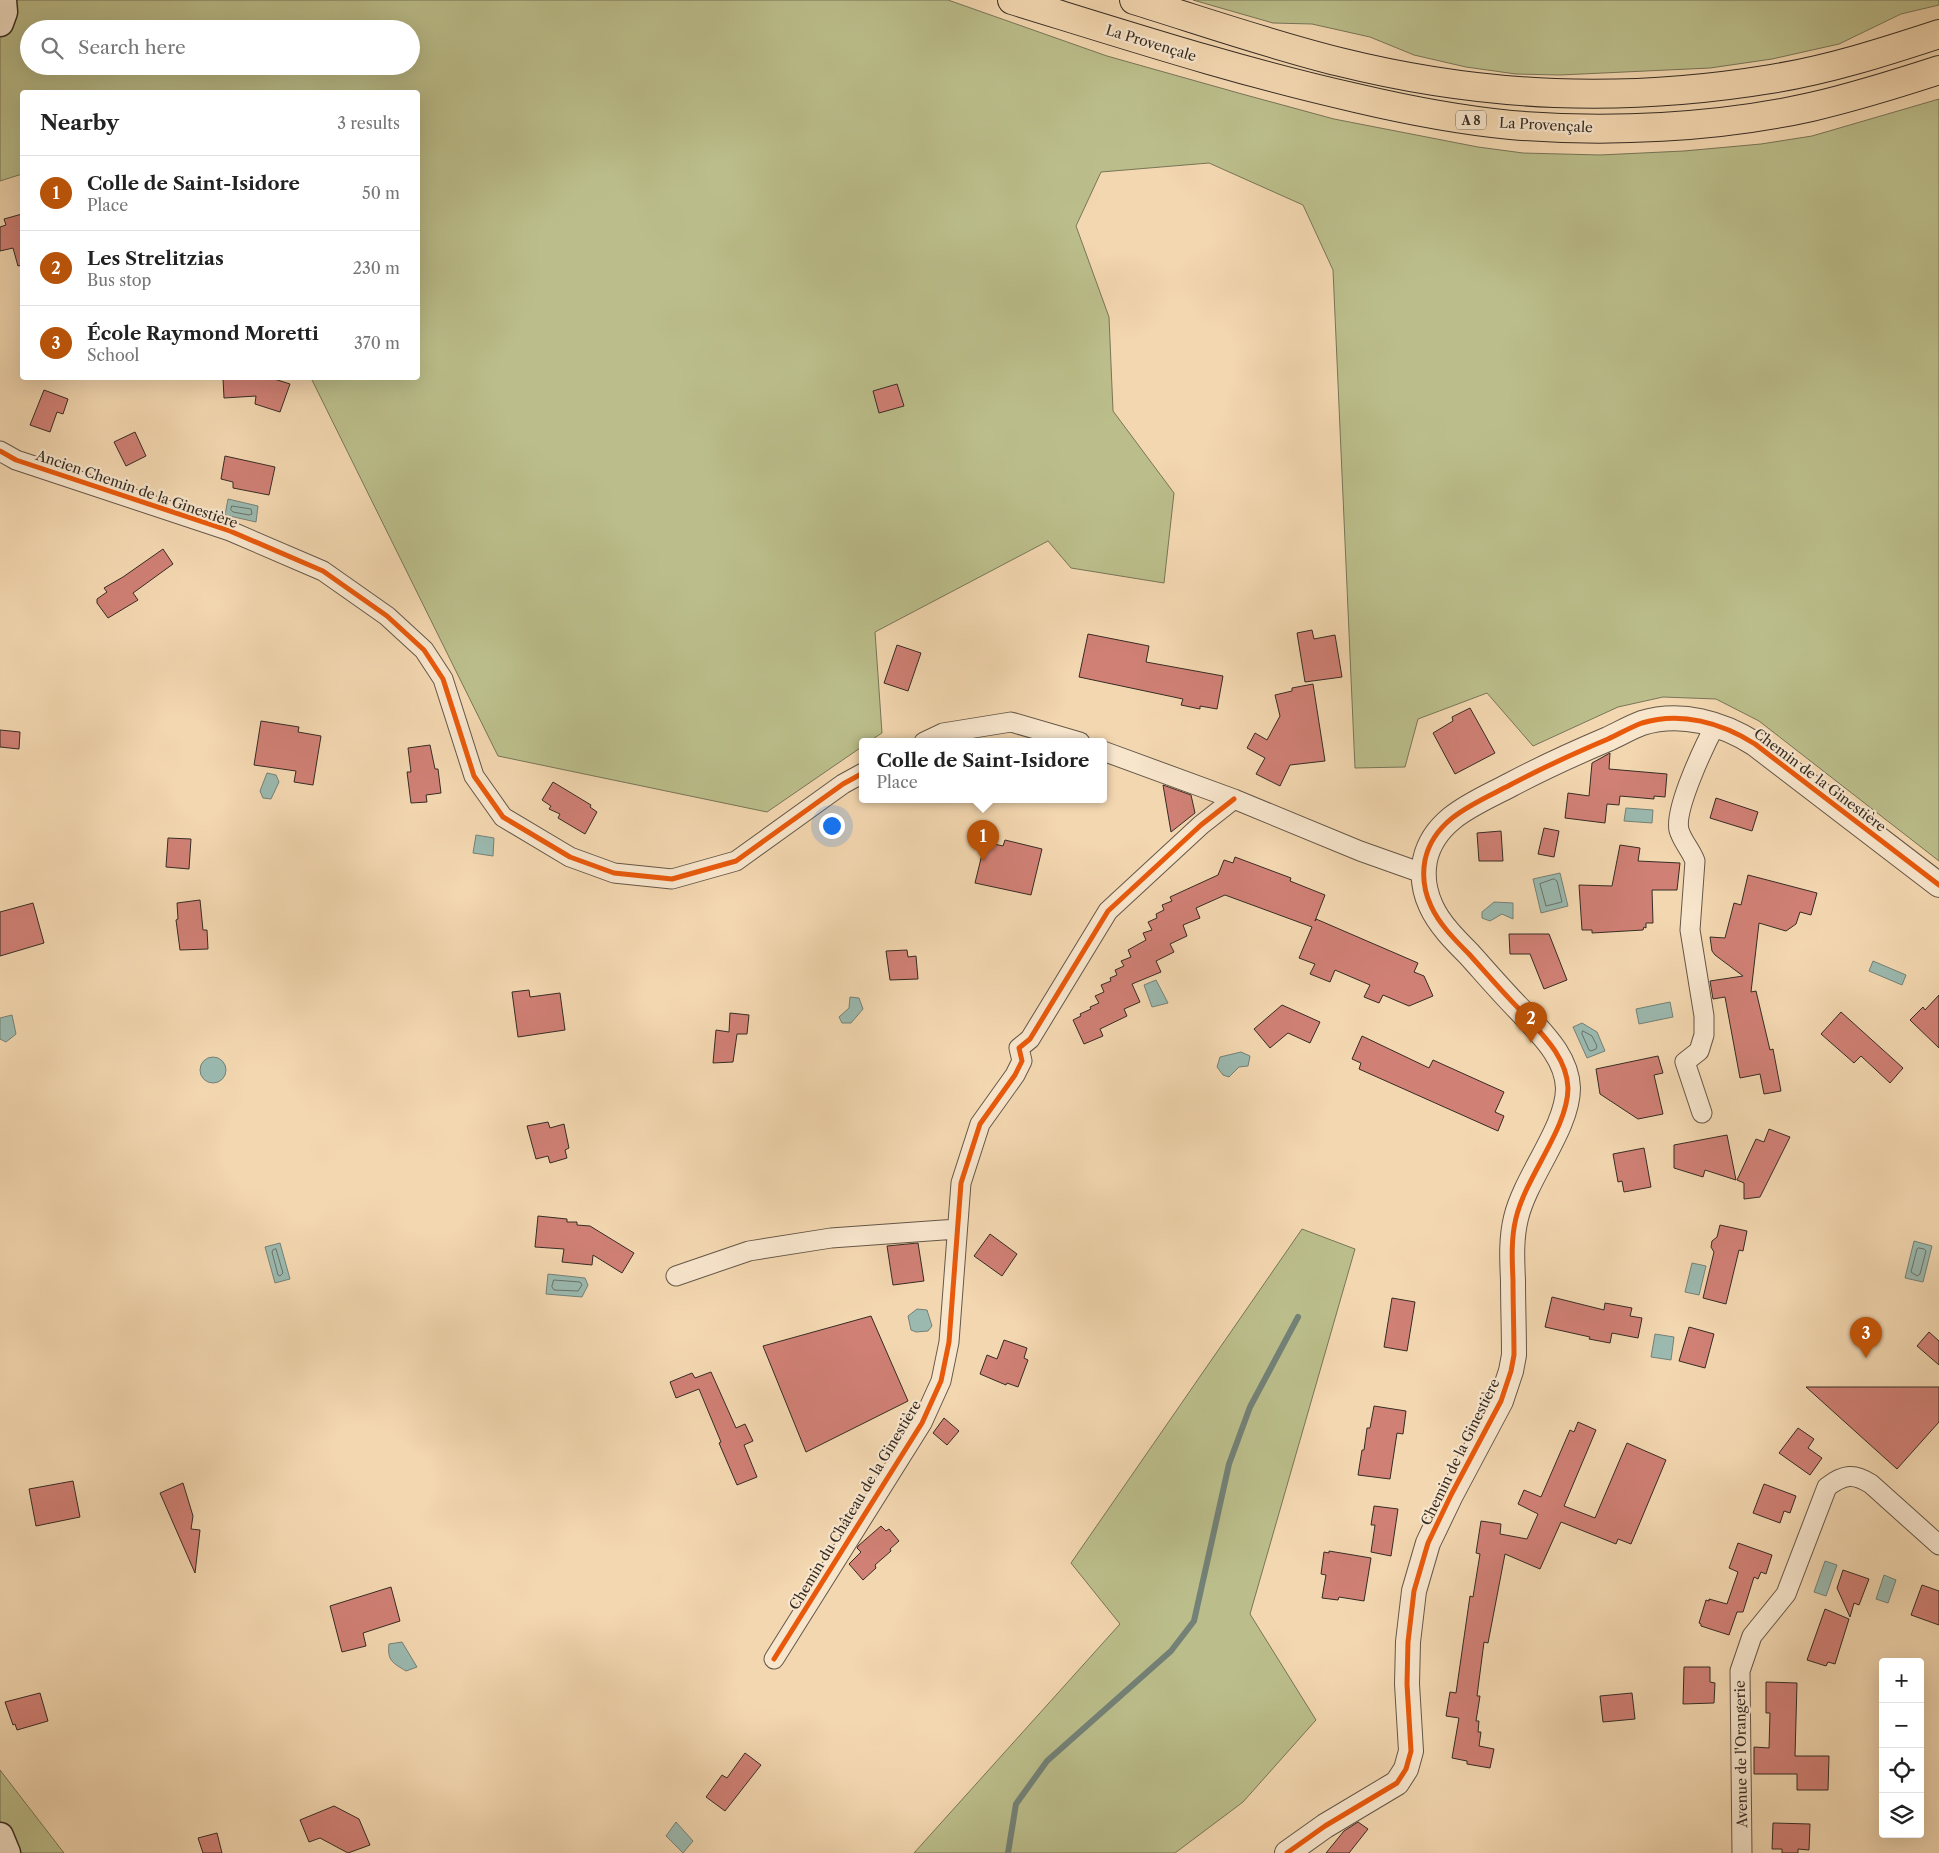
<!DOCTYPE html>
<meta charset="utf-8">
<style>
:root{--surface:#fff;--page:#f2f2f2;--text:#222;--muted:#767676;--line:#e0e0e0;--accent:#b45309}
body{margin:0;font-family:"Libre Caslon Text",serif;background:var(--page);color:var(--text)}
.controls{position:absolute;right:15px;bottom:15px;display:grid;overflow:hidden;border-radius:5px;box-shadow:0 5px 20px #0002}
.controls button{width:45px;height:45px;display:grid;place-items:center;padding:0;border:0;border-bottom:1px solid var(--line);background:var(--surface);color:var(--text);font:25px sans-serif}
.you{position:absolute;left:831px;top:825px;width:18px;height:18px;margin:-12px;border:4px solid #fff;border-radius:50%;background:#1a73e8;box-shadow:0 0 0 8px #1a73e833}
.badge{display:grid;place-items:center;width:32px;height:32px;border-radius:50%;background:var(--accent);color:#fff;font-size:16px;font-weight:700}
.pin{position:absolute;translate:-50% -41px;filter:drop-shadow(0 1px 2px #0008)}
.pin::after{content:'';position:absolute;top:26px;width:18px;height:15px;background:inherit;clip-path:polygon(0 0,100% 0,50% 100%)}
.popup{position:absolute;left:859px;top:738px;width:248px;height:65px;box-sizing:border-box;display:grid;place-content:center;border-radius:5px;background:var(--surface);filter:drop-shadow(0 1px 4px #0005);font-size:16px;white-space:nowrap;color:var(--muted)}
.popup b{font-size:19px;color:var(--text)}
.popup::after{content:'';position:absolute;left:50%;top:100%;margin-left:-10px;border:10px solid transparent;border-top-color:var(--surface)}
.list{margin:0;padding:0;list-style:none}
h2{display:flex;justify-content:space-between;align-items:center;height:65px;margin:0;padding:0 20px;font-size:21px}
h2 small{font-size:16px;font-weight:400;color:var(--muted)}
.list li{display:grid;grid-template-columns:32px 1fr auto;gap:15px;align-items:center;box-sizing:border-box;height:75px;padding:0 20px;border-top:1px solid var(--line)}
.list b{display:block;font-size:19px;white-space:nowrap}
.list p{margin:0;font-size:16px;white-space:nowrap;color:var(--muted)}
.list em{font-size:16px;font-style:normal;color:var(--muted)}
.icon{flex:none;width:28px;height:28px;fill:none;stroke:currentColor;stroke-width:2;stroke-linecap:round;stroke-linejoin:round}
.map{position:relative;flex:none;width:1939px;height:1853px;overflow:hidden}
.search{position:absolute;background:var(--surface);box-shadow:0 5px 20px #0002;left:20px;top:20px;width:400px;height:55px;display:flex;align-items:center;gap:12px;box-sizing:border-box;padding:0 18px;border-radius:28px;color:var(--muted);font-size:19px}
.panel{position:absolute;background:var(--surface);box-shadow:0 5px 20px #0002;left:20px;top:90px;width:400px;height:290px;border-radius:5px}
.map>svg:first-child{display:block}
.green{fill:#bbbe8b;stroke:#787558;fill-rule:evenodd}
.water{fill:#9bb9af;stroke:#738177}
.lines{fill:none;stroke-linecap:round;stroke-linejoin:round}
.shore{stroke:#68726a;stroke-width:1}
.stream{stroke:#738177;stroke-width:6}
.building{fill:#d08075;stroke:#362c24}
.minor-casing{stroke:#655747;stroke-width:21}
.tertiary-casing{stroke:#655747;stroke-width:26}
.secondary-casing{stroke:#362c24;stroke-width:29}
.motorway-casing{stroke:#362c24;stroke-width:30}
.minor{stroke:#f7e5cc;stroke-width:19}
.tertiary{stroke:#f7e5cc;stroke-width:24}
.secondary{stroke:#f7e5cc;stroke-width:26}
.motorway{stroke:#f3d7b0;stroke-width:28}
.cycleway-casing{stroke:#f7e5cc;stroke-width:8}
.cycleway{stroke:#e8590c;stroke-width:5}
.labels{text-anchor:middle;dominant-baseline:central;stroke-width:4.5;stroke-linejoin:round;paint-order:stroke}
.shield{fill:#f7e5cc;stroke:#706456;stroke-width:1}
.shield-label{font-size:12px;font-weight:bold;fill:#362c24}
.street-label{font-size:14px;fill:#362c24;stroke:#f7e5cc}
</style>
<div class="map">
<svg width="1939" height="1853" viewBox="0 0 1939 1853">
<rect width="100%" height="100%" fill="#f3d7b0"/>
<filter id="stains"><feTurbulence type="fractalNoise" baseFrequency=".004" numOctaves="4"/><feColorMatrix values="0 0 0 0 .2 0 0 0 0 .09 0 0 0 0 .02 0 0 0 .5 -.17"/></filter>
<radialGradient id="worn" r=".72"><stop offset=".6" stop-color="#630" stop-opacity="0"/><stop offset="1" stop-color="#630" stop-opacity=".3"/></radialGradient>
<path class="green" d="M0 0H948L1107 56 1242 94 1334 119 1478 147 1523 153 1600 155 1684 151 1761 144 1812 136 1939 99V861L1759 721 1716 699 1663 697 1618 707 1533 746 1487 693 1418 719 1405 767 1355 768 1333 270 1303 205 1209 163 1101 172 1076 226 1109 317 1113 411 1174 493 1164 583 1071 568 1048 541 875 632 882 733 868 742H863V746L767 812 498 756 311 378H418V92H22V174L0 181ZM29 29H411V66H29Z
M1193 0H1939V5L1901 14 1839 44 1772 59 1710 68 1560 75 1516 74 1466 67 1414 55 1370 37 1312 24 1273 23Z
M1302 1229 1355 1249 1250 1614 1316 1720 1243 1802 1175 1853H914L1120 1624 1071 1563Z
M0 1770 64 1853H0Z"/>
<path class="water" d="M228 499 258 506 256 522 225 515Z
M267 773 276 775 279 782 271 799 263 798 260 791Z
M1626 808 1653 810 1652 823 1624 821Z
M476 835 494 838 493 856 473 853Z
M1560 873 1568 906 1541 913 1533 879Z
M1494 902 1513 903V919L1502 914 1490 921 1482 918V912Z
M1873 961 1906 975 1902 985 1869 971Z
M1156 980 1168 1003 1152 1007 1144 985Z
M850 997 859 998 863 1009 851 1023H842L839 1017 849 1008Z
M1670 1002 1673 1017 1639 1024 1636 1009Z
M12 1015 16 1034 6 1042 0 1039V1018Z
M1582 1023 1597 1032 1605 1051 1587 1058 1573 1027Z
M1241 1052 1250 1056 1248 1066 1239 1067 1229 1077 1223 1075 1217 1067 1220 1057Z
M200 1070a13 13 0 1 1 26 0a13 13 0 1 1-26 0Z
M1914 1241 1932 1246 1923 1282 1905 1278Z
M280 1243 290 1279 275 1283 265 1247Z
M1692 1263 1706 1266 1699 1295 1685 1292Z
M548 1274 585 1278 588 1285 582 1297 546 1294Z
M917 1309 927 1310 932 1326 928 1331 916 1332 911 1330 908 1316Z
M1655 1334 1674 1337 1671 1360 1651 1357Z
M1825 1561 1837 1565 1826 1596 1814 1592Z
M1884 1575 1896 1580 1888 1603 1876 1599Z
M402 1642 417 1667 406 1671C393 1663 387 1661 389 1644Z
M676 1822 693 1841 683 1853 666 1836Z"/>
<g class="lines">
<path class="shore" d="M232 506 251 509 252 514 249 515 233 512 231 510Z
M1554 879 1557 881 1562 902 1546 906 1540 884Z
M1583 1031 1592 1036 1597 1046 1596 1049 1591 1051 1589 1050 1582 1034Z
M1919 1248 1924 1249 1926 1251 1920 1274 1917 1276 1911 1272 1917 1249Z
M276 1249 283 1273 280 1276 278 1275 272 1252 273 1250Z
M554 1280 580 1282 582 1285 578 1291 554 1290 552 1287Z"/>
<path class="stream" d="M1008 1853 1016 1804 1047 1761 1171 1651 1194 1621 1229 1464 1250 1407 1298 1317"/>
</g>
<path class="building" d="M22 214V265L18 266 13 248 0 251V227L6 225 4 219Z
M223 378H271L290 384 280 412 255 404 256 396 224 398Z
M897 384 904 406 879 413 873 391Z
M44 390 68 399 63 414 57 412 50 432 30 425Z
M135 432 146 456 126 466 114 442Z
M225 456 275 467 269 495 233 488V482L221 479Z
M163 549 173 564 133 593 138 600 108 618 97 603V599L107 592 104 588 123 577Z
M1312 630 1314 639 1335 635 1342 677 1305 682 1297 633Z
M1088 634 1149 646 1146 662 1223 676 1217 709 1200 706V709L1181 705 1183 699 1079 677Z
M897 645 921 653 908 691 884 683Z
M1313 684 1325 761 1290 765 1280 786 1256 774 1265 758 1247 748 1255 733 1267 740 1280 716 1275 695 1292 691V688Z
M1470 708 1495 753 1455 774 1433 733 1453 721 1452 717Z
M261 721 299 727 298 732 321 736 313 785 294 782 296 771 254 765Z
M0 730 20 732 19 749 0 747Z
M430 745 435 769H438L441 793 426 795 427 802 411 803 407 772H411L408 748Z
M1610 753 1609 769 1667 774 1665 797 1654 796V799L1620 796 1619 805 1607 804 1605 823 1565 818 1568 793 1589 796 1592 763Z
M553 782 591 805 590 807 597 812 585 834 558 818 560 814 549 809 551 806 542 800Z
M1163 785 1191 795 1195 813 1171 832Z
M1716 798 1758 812 1752 831 1710 818Z
M1544 828 1559 831 1554 857 1538 854Z
M1501 831 1503 861H1479L1477 833Z
M168 838 191 839 189 869 166 867Z
M1005 840 1042 849 1031 895 975 883 985 842 1003 846Z
M1620 845 1640 848 1638 861 1680 863 1677 890H1652L1653 923H1646V928L1644 927 1643 930 1592 933V930H1582L1579 885 1612 886Z
M1235 857 1291 878 1290 881 1325 895 1315 921 1316 919 1418 963 1414 972 1424 976 1433 996 1409 1006 1383 995 1379 1003 1364 997 1370 985 1335 970 1330 982 1310 974 1315 964 1299 958 1312 927 1225 895 1196 908 1200 918 1183 925 1187 936 1170 944 1174 952 1156 961 1161 972 1132 984 1140 1002 1124 1009 1127 1016 1100 1029 1103 1036 1084 1044 1073 1020 1081 1016 1080 1014 1091 1009 1090 1007 1099 1003 1095 996 1104 992 1101 985 1111 981 1110 978 1117 975 1115 970 1124 966 1121 961 1131 957 1128 950 1146 940 1143 933 1152 930 1148 922 1157 918 1156 914 1164 910 1162 905 1172 901 1170 897 1218 875 1224 860 1233 863Z
M1748 875 1817 893 1811 915 1800 912 1796 924 1786 931 1759 923 1751 992 1756 991 1770 1050 1773 1049 1781 1091 1764 1094 1760 1074 1740 1078 1725 997 1713 999 1710 981 1743 976 1715 955 1712 951 1710 937 1725 938 1734 903 1741 905Z
M200 900 203 930H207L208 949 180 950 176 920 178 919 177 903Z
M33 903 44 943 0 956V912Z
M1509 934H1549L1567 980 1544 989 1530 954H1510Z
M907 950 908 957 916 956 918 979 890 980 886 951Z
M529 990 530 997 560 993 565 1030 518 1037 512 992Z
M1939 995V1048L1910 1020 1923 1007 1925 1010Z
M1282 1005 1320 1022 1310 1043 1288 1033 1270 1048 1254 1029Z
M1841 1012 1903 1068 1890 1083 1861 1056 1854 1063 1821 1034Z
M730 1013 749 1015 747 1034H737L733 1062 713 1063 716 1030 729 1032Z
M1362 1036 1429 1068 1433 1060 1504 1092 1495 1112 1504 1116 1498 1131 1359 1069 1361 1063 1352 1059Z
M1658 1056 1663 1073 1654 1075 1663 1114 1638 1119 1600 1094 1596 1069Z
M548 1122 550 1128 564 1124 569 1148 565 1150 567 1158 550 1163 548 1156 536 1159 527 1126Z
M1769 1129 1790 1137 1760 1197 1744 1199V1183L1737 1180 1756 1139 1764 1142Z
M1727 1135 1736 1180 1705 1170 1703 1177 1674 1168V1145Z
M1644 1148 1651 1187 1624 1192 1622 1181 1618 1182 1613 1154Z
M538 1216 567 1219V1222H577V1225L590 1226 634 1253 622 1273 593 1255 592 1265 562 1262 564 1249 535 1247Z
M1720 1225 1747 1231 1743 1251 1739 1250 1726 1304 1703 1298 1714 1252 1711 1247 1712 1241 1717 1237Z
M990 1234 1017 1254 1002 1276 974 1256Z
M918 1243 924 1281 893 1285 887 1246Z
M1552 1297 1604 1310 1605 1303 1632 1308 1630 1316 1642 1318 1638 1338 1612 1333 1610 1343 1589 1339 1590 1337 1545 1327Z
M1392 1298 1415 1302 1407 1351 1384 1347Z
M871 1316 908 1401 806 1452 763 1346Z
M1689 1327 1714 1334 1705 1368 1679 1361Z
M1929 1332 1939 1341V1365L1917 1346Z
M1004 1340 1027 1348 1024 1358 1028 1360 1018 1387 1007 1383 1006 1385 980 1374 987 1355 997 1359Z
M711 1372 736 1428 745 1424 753 1441 744 1445 757 1477 737 1485 719 1443 721 1442 699 1389 676 1398 670 1382 692 1373 695 1378Z
M1806 1387H1939V1422L1897 1469Z
M1374 1406 1406 1411 1403 1434 1397 1433 1390 1479 1358 1475 1362 1450H1364L1367 1428H1370Z
M944 1418 959 1431 947 1445 933 1433Z
M1578 1422 1596 1430 1564 1506 1595 1518 1627 1443 1666 1460 1631 1544 1618 1539 1616 1544 1561 1522 1540 1569 1505 1554 1488 1643 1484 1642 1477 1696H1480L1476 1721H1479L1478 1732H1481L1479 1746 1494 1749 1490 1768 1467 1764V1761L1452 1758 1459 1718 1446 1716 1450 1692 1456 1693 1470 1596 1473 1597 1480 1554 1476 1553 1481 1521 1501 1524 1500 1534 1527 1539 1538 1514 1518 1504 1524 1490 1541 1497 1570 1430 1574 1432Z
M1798 1428 1814 1439 1808 1448 1822 1458 1810 1475 1779 1453Z
M73 1481 80 1517 36 1526 29 1489Z
M183 1483 193 1516 191 1529 200 1530 195 1573 160 1493Z
M1764 1484 1796 1496 1790 1513 1784 1511 1780 1523 1753 1513Z
M1374 1506 1398 1509 1391 1556 1371 1552 1375 1525H1371Z
M881 1526 886 1531 889 1529 899 1541 890 1549 891 1551 875 1565 876 1568 863 1580 849 1564 861 1552 857 1548 858 1546Z
M1738 1543 1772 1555 1766 1574 1761 1572 1758 1579 1754 1577 1743 1612H1737L1729 1635 1701 1626V1624L1699 1623 1706 1600 1709 1601V1599L1727 1604 1738 1572 1729 1568Z
M1329 1551 1371 1558 1364 1601 1339 1597 1338 1600 1322 1598 1326 1575 1321 1574 1324 1552 1329 1553Z
M1843 1570 1869 1579 1859 1605 1854 1603 1850 1617 1837 1588Z
M1922 1585 1939 1591V1625L1911 1615Z
M391 1587 400 1621 363 1633 366 1646 342 1652 330 1606Z
M1825 1609 1849 1619 1835 1664 1828 1662 1826 1666 1807 1660Z
M1684 1667H1710V1682L1715 1683 1714 1703 1683 1704Z
M1766 1682 1797 1683 1795 1756H1829L1828 1790H1797V1774H1754V1747L1769 1748 1770 1713H1766Z
M40 1693 48 1721 17 1730 15 1724 13 1725 5 1702Z
M1632 1693 1635 1719 1603 1722 1600 1696Z
M745 1753 761 1765 725 1811 706 1797 722 1775 727 1778Z
M334 1806 359 1819 370 1845 348 1853 320 1838 309 1842 300 1820Z
M1358 1822 1368 1829 1349 1853H1326L1344 1831Z
M1773 1823 1810 1824 1809 1850 1798 1849V1853H1782V1849H1772Z
M217 1833 222 1853H203L198 1838Z"/>
<g class="lines">
<defs>
<path id="minor" d="M0 451 16 460 230 531 323 571 387 616 424 650 443 679 474 776 503 817 570 857 614 873 672 879 736 861 843 784 863 773
M924 742 943 733 1011 722 1080 742
M1103 751 1234 799 1360 851 1422 873
M1702 1113 1685 1062 1699 1051 1704 1035V1016L1690 930 1695 861C1691 850 1682 841 1679 830 1674 809 1705 744 1716 724
M676 1276 749 1251 831 1238 957 1229
M774 1659 922 1423 941 1381 949 1342 961 1183 980 1124 1015 1075 1022 1061 1019 1048 1030 1039 1108 911 1201 825 1234 799
M1742 1853 1740 1671 1752 1636 1786 1594 1827 1487C1844 1474 1854 1473 1871 1484L1939 1545"/>
<path id="tertiary" d="M1287 1853 1325 1826 1397 1783 1406 1769 1411 1751 1407 1684 1408 1642 1414 1591 1428 1543 1451 1495 1501 1401 1511 1371 1514 1355C1514 1330 1513 1305 1513 1280 1512 1260 1511 1238 1516 1218 1526 1176 1568 1128 1568 1088 1567 1057 1542 1034 1523 1013 1504 994 1487 974 1469 954 1455 940 1439 924 1431 906 1424 891 1422 876 1425 860 1434 818 1476 803 1510 785 1542 768 1575 753 1608 739 1619 734 1631 727 1642 723 1681 711 1722 723 1755 744L1939 885"/>
<path id="secondary" d="M0 23 4 12 3 0
M0 1836 7 1853"/>
<path id="motorway" d="M1012 0C1126 35 1240 72 1356 98 1407 110 1459 120 1511 125 1607 133 1717 128 1811 107 1854 97 1896 84 1939 70
M1134 0C1202 21 1271 45 1340 62 1485 98 1624 103 1771 79 1828 70 1884 52 1939 34"/>
</defs>
<use href="#minor" class="minor-casing"/>
<use href="#tertiary" class="tertiary-casing"/>
<use href="#secondary" class="secondary-casing"/>
<use href="#motorway" class="motorway-casing"/>
<use href="#minor" class="minor"/>
<use href="#tertiary" class="tertiary"/>
<use href="#secondary" class="secondary"/>
<use href="#motorway" class="motorway"/>
<defs>
<path id="cycleway" d="M0 451 16 460 230 531 323 571 387 616 424 650 443 679 474 776 503 817 570 857 614 873 672 879 736 861 843 784 863 773
M774 1659 922 1423 941 1381 949 1342 961 1183 980 1124 1015 1075 1022 1061 1019 1048 1030 1039 1108 911 1201 825 1234 799
M1287 1853 1325 1826 1397 1783 1406 1769 1411 1751 1407 1684 1408 1642 1414 1591 1428 1543 1451 1495 1501 1401 1511 1371 1514 1355C1514 1330 1513 1305 1513 1280 1512 1260 1511 1238 1516 1218 1526 1176 1568 1128 1568 1088 1567 1057 1542 1034 1523 1013 1504 994 1487 974 1469 954 1455 940 1439 924 1431 906 1424 891 1422 876 1425 860 1434 818 1476 803 1510 785 1542 768 1575 753 1608 739 1619 734 1631 727 1642 723 1681 711 1722 723 1755 744L1939 885"/>
</defs>
<use href="#cycleway" class="cycleway-casing"/>
<use href="#cycleway" class="cycleway"/>
</g>
<g class="labels">
<rect class="shield" x="1456" y="110.5" width="30" height="19" rx="4"/>
<g class="shield-label">
<text x="1471" y="120">A 8</text>
</g>
<g class="street-label">
<text transform="translate(1151 43) rotate(17)">La Provençale</text>
<text transform="translate(1546 125) rotate(3)">La Provençale</text>
<text transform="translate(137 489) rotate(19)">Ancien Chemin de la Ginestière</text>
<text transform="translate(1820 780) rotate(37)">Chemin de la Ginestière</text>
<text transform="translate(1460 1452) rotate(-64)">Chemin de la Ginestière</text>
<text transform="translate(855 1505) rotate(-59)">Chemin du Château de la Ginestière</text>
<text transform="translate(1741 1754) rotate(-91)">Avenue de l'Orangerie</text>
</g>
</g>
<rect width="100%" height="100%" filter="url(#stains)"/>
<rect width="100%" height="100%" fill="url(#worn)"/>
</svg>
<div class="controls">
<button>+</button>
<button>−</button>
<button><svg class="icon" aria-label="locate" viewBox="0 0 24 24"><circle cx="12" cy="12" r="6"/><path d="M12 2v4M12 18v4M2 12h4M18 12h4"/></svg></button>
<button><svg class="icon" aria-label="layers" viewBox="0 0 24 24"><path d="M12 4l9 5-9 5-9-5zM3 14l9 5 9-5"/></svg></button>
</div>
<div class="you"></div>
<div class="pin badge" style="left:983px;top:861px">1</div>
<div class="popup"><b>Colle de Saint-Isidore</b>Place</div>
<div class="pin badge" style="left:1531px;top:1043px">2</div>
<div class="pin badge" style="left:1866px;top:1358px">3</div>
<div class="search"><svg class="icon" aria-label="search" viewBox="0 0 24 24"><circle cx="10" cy="10" r="6"/><path d="M15 15l6 6"/></svg>Search here</div>
<section class="panel">
<h2>Nearby<small>3 results</small></h2>
<ul class="list">
<li><span class="badge">1</span><div><b>Colle de Saint-Isidore</b><p>Place</p></div><em>50 m</em></li>
<li><span class="badge">2</span><div><b>Les Strelitzias</b><p>Bus stop</p></div><em>230 m</em></li>
<li><span class="badge">3</span><div><b>École Raymond Moretti</b><p>School</p></div><em>370 m</em></li>
</ul>
</section>
</div>
